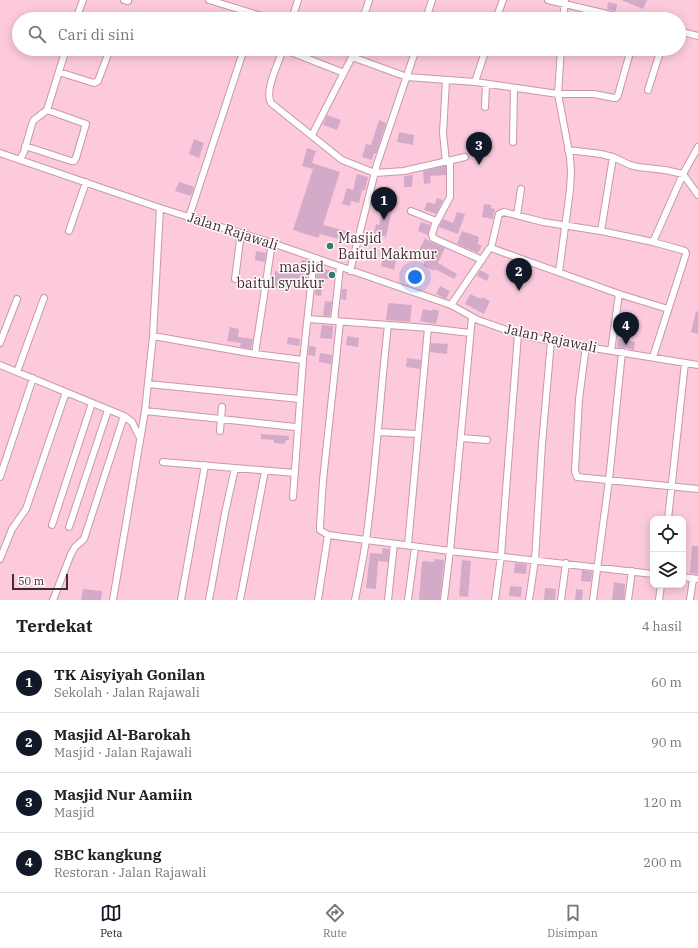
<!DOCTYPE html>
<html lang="id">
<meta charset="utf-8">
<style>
:root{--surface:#fff;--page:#f6f6f6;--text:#222;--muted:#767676;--line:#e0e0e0;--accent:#111827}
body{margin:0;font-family:"IBM Plex Serif",serif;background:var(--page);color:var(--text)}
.controls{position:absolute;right:12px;bottom:12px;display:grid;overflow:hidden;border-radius:8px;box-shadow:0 2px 10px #0003}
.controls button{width:36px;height:36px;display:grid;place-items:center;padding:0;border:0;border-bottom:1px solid var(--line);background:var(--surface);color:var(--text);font:20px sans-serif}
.scale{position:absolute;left:12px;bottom:10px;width:56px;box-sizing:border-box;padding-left:4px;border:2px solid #402d33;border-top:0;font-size:11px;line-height:14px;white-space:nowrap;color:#402d33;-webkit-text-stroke:3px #fffafb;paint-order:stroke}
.you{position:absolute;left:415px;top:277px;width:14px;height:14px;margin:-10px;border:3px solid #fff;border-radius:50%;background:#1a73e8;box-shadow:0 0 0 6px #1a73e833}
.badge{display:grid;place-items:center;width:26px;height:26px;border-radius:50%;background:var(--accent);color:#fff;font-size:13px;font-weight:700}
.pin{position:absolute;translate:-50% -33px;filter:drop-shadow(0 1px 2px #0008)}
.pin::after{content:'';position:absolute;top:21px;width:14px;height:12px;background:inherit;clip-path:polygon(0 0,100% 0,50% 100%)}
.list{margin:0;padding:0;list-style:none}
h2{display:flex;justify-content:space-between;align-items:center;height:52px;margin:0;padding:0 16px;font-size:17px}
h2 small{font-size:13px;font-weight:400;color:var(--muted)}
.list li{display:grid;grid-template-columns:26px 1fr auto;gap:12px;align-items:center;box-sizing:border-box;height:60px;padding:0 16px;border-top:1px solid var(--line)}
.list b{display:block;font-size:15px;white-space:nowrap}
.list p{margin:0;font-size:13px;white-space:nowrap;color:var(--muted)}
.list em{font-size:13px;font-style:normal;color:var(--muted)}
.icon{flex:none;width:22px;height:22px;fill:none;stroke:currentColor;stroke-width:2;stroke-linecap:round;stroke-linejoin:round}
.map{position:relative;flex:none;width:698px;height:600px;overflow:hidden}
.search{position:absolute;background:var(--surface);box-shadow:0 2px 10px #0003;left:12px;right:12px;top:12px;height:44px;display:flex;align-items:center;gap:10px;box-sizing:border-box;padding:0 14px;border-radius:22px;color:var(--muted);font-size:15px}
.sheet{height:292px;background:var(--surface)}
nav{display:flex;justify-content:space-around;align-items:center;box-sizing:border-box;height:56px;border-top:1px solid var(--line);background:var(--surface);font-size:11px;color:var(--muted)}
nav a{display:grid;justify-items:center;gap:2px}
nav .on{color:var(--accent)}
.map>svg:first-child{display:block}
.building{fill:#d3abc9}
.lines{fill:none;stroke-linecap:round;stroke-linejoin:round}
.street-casing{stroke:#c898a9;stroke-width:8}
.street{stroke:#fff;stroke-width:6}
.poi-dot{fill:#387a6a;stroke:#fffafb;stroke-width:1.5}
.labels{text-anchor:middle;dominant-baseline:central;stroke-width:3;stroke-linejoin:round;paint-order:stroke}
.street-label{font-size:14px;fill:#402d33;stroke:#fffafb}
.poi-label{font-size:14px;fill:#402d33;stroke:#fffafb;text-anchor:start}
</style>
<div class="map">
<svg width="698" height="600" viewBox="0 0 698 600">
<rect width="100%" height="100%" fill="#fccadc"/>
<path class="building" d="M621 0H647L643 9Z
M608 2 617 4 616 11 607 9Z
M327 115 341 120 337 130 323 125Z
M379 120 386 123 376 154 374 153 372 160 362 157 366 144 371 145Z
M399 132 414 135 413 145 397 142Z
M194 139 204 143 199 158 189 154Z
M307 148 316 151 312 163 340 172 323 225 346 231 343 240 320 234 318 238 293 230 313 169 302 166Z
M444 166H446V175L430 176 431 183 424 184 423 171Z
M357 174 368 177 365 190H362L359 203 351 201 350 206 342 204 347 188 353 190Z
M413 175 412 187H404V176Z
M179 182 194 187 191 196 175 191Z
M437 198 443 200 436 214 424 210 427 202 435 204Z
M385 203 393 205 386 237 374 233 376 224 379 225Z
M484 204 491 205V208L495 209 493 219 482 217Z
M457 212 465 214 458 234 439 227 443 219 453 223Z
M421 222 430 225 428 235 418 231Z
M462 231 479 237 478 244 482 246 478 253 457 244Z
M425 238 431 242 445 248 438 263 457 274 454 279 435 269 434 271 423 265 428 254 419 250Z
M256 251 266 253 265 262 255 260Z
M385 251 398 254 394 270 381 266Z
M302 260 309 261 306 286 287 282 286 289 273 288 275 271 299 274Z
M412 266 418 268 413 287 407 285Z
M317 268 335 271 334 279H324L321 296 315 295Z
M480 270 489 275 487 281 477 276Z
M440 286 450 291 446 299 436 294Z
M342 289H347L346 300 341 299Z
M470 294 481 299 482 297 490 301 484 314 465 304Z
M325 301 332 302 330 316H323Z
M388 303 412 305 410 322 386 320Z
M423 309 432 311 433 309 439 311 436 324 420 321Z
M696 311 698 312V334L691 332Z
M322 325 333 326 332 339 320 338Z
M230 327 239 329 238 337 253 339 251 349 240 347 241 343 227 341Z
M347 336 359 338 358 347 346 345Z
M288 337 300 339 299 346 287 344Z
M618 339 635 342 634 350 617 347Z
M431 343 448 344 447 354 430 352Z
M309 346 316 347 315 356 308 355Z
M320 353 332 355 331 364 319 362Z
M407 358 421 360 420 369 406 367Z
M261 434 289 436V440H286L285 444 274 443V440L261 439Z
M692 546H698V574L690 573Z
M383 548 389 549 388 562 378 561 376 589 366 588 370 553 382 554Z
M434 559 444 560 440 600H419L422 561 434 562Z
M462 560 471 561 468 597 459 596Z
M515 563 527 564 526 574 514 573Z
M582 570 592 572 591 582 581 581Z
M614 582 625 584 624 600H612Z
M510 586 522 587 521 597 509 596Z
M545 588 556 589 555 600H544Z
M83 589 102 591 101 600H81Z
M576 589 583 590 582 600H575Z"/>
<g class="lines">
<defs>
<path id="street" d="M124 0 128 1
M209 0 271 19
M548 0 628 19
M76 19 83 0
M292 19 298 0
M363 19 369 0
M426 19 432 0
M496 19 503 0
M563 19 565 0
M679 31 698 36
M283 49C279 63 264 90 271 103L342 160 375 173 404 171 465 157
M283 49 344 73
M352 57 407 77 475 82 558 94H594L614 98H616L618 95 631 49
M59 72 94 83 98 81 110 49
M475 82 486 49
M648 90 661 49
M485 107 486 84
M312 135 352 57 354 49
M513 142 514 88
M25 146 71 161H74L76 158 86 124 47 110
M568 150 601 154 613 157 630 165 638 167 665 170 683 174 698 195
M0 153 160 208 272 243 451 305 478 320 518 334 551 341 698 365
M20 159 24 152 32 124 34 120 47 110 66 49
M446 162 443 133 446 80
M411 211 436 221 432 234 433 238 482 260
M517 215 521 189
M189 217 244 49
M436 223 450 197V161
M69 231 86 182
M601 231 613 157
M653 242 683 174 698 147
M491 248 619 294 668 309
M350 271 377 164 416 49
M559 272 570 190 571 172 570 157 558 94 561 49
M235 279 241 233
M451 305 489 249 491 248 499 214 504 212 543 222 601 231 653 242 682 250 685 251 686 254 653 357
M308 319 428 328 470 333
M334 321 340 267
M340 322 323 480 320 526V530L328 535 450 551 653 574
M153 336 255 354 303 360 293 497
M0 343 17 299
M586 346 579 399 575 471 577 477 698 489
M611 351 619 294
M255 354 272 243
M303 360 314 258
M0 365 124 416 132 422 140 438
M17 372 44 298
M148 384 300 399
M145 411 295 427
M220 431 222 407
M378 432 417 434
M461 438 487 440
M163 462 295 473
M0 477 33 378
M668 519 685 363
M52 525 92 403
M69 527 108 410
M408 545 428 328
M0 559 12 529 26 509 66 392
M683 577 698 579
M53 600 71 554 75 547 84 539 124 416
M113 600 145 411 153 336 160 208
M181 600 205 465
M209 600 225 513 235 468
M240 600 265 471
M318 600 328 535
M355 600C359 580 363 560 366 540 376 469 380 396 388 325
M388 600 394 544
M408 600 415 547
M444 600 450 551 472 317
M495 600 501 556 518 334
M529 600 535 560 542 444 551 341
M561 600 566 563
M593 600 609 480 622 352
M628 600 632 571
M659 600 661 585
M690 600 693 579"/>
</defs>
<use href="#street" class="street-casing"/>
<use href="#street" class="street"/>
</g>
<g class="poi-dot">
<circle cx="330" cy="246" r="4"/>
<circle cx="332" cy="275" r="4"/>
</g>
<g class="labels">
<g class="street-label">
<text transform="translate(233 231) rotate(18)">Jalan Rajawali</text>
<text transform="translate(551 338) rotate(12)">Jalan Rajawali</text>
</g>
<g class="poi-label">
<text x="338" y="238">Masjid<tspan x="338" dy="16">Baitul Makmur</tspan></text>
<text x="324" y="267" text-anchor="end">masjid<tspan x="324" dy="16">baitul syukur</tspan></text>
</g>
</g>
</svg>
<div class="controls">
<button><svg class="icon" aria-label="locate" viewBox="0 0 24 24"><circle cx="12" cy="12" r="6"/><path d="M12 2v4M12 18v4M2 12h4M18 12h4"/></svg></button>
<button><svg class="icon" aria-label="layers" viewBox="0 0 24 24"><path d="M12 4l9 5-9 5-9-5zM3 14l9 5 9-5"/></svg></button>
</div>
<div class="scale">50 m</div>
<div class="you"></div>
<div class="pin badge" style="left:384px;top:220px">1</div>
<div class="pin badge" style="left:519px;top:291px">2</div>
<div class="pin badge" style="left:479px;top:165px">3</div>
<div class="pin badge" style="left:626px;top:345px">4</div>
<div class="search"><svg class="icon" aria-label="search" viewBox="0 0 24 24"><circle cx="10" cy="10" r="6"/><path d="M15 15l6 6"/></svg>Cari di sini</div>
</div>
<section class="sheet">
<h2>Terdekat<small>4 hasil</small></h2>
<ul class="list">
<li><span class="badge">1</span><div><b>TK Aisyiyah Gonilan</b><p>Sekolah · Jalan Rajawali</p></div><em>60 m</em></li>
<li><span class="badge">2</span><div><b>Masjid Al-Barokah</b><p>Masjid · Jalan Rajawali</p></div><em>90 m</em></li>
<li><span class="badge">3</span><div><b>Masjid Nur Aamiin</b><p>Masjid</p></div><em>120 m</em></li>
<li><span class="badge">4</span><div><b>SBC kangkung</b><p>Restoran · Jalan Rajawali</p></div><em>200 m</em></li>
</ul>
</section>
<nav>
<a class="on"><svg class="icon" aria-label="map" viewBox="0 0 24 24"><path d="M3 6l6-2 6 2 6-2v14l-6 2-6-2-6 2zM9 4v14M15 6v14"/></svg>Peta</a>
<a><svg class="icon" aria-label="directions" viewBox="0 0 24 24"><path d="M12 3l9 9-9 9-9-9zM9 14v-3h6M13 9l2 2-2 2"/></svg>Rute</a>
<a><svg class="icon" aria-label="saved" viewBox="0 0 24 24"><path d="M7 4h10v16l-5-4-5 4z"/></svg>Disimpan</a>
</nav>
